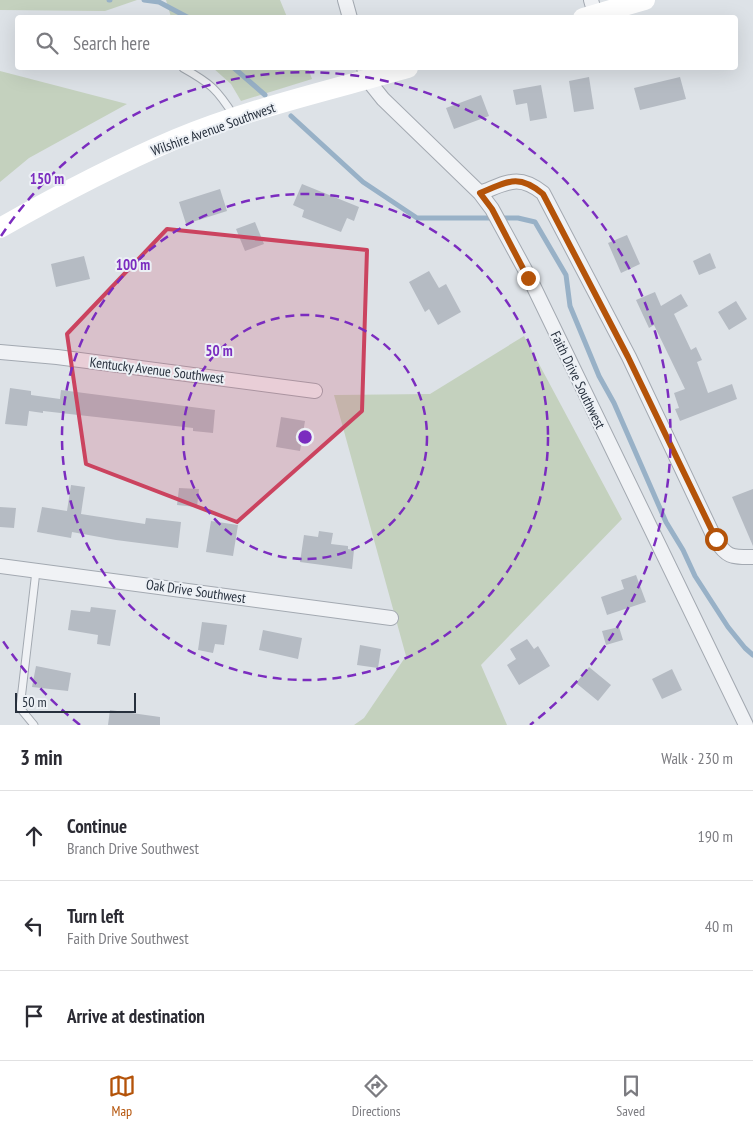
<!DOCTYPE html>
<meta charset="utf-8">
<style>
:root{--surface:#fff;--page:#f2f2f3;--text:#2b2b33;--muted:#7c7c81;--line:#e1e1e2;--accent:#b45309}
body{margin:0;font-family:"PT Sans Narrow",sans-serif;background:var(--page);color:var(--text)}
.scale{position:absolute;left:15px;bottom:12px;width:121px;box-sizing:border-box;padding-left:5px;border:2px solid #27303d;border-top:0;font-size:14px;line-height:18px;white-space:nowrap;color:#27303d;-webkit-text-stroke:4px #ecf0f5;paint-order:stroke}
.stop{position:absolute;width:15px;height:15px;margin:-11px;border:4px solid #b45309;border-radius:50%;background:#fff}
.stop.end{background:#b45309;border-color:#fff;box-shadow:0 1px 5px #0008}
.list{margin:0;padding:0;list-style:none}
h2{display:flex;justify-content:space-between;align-items:center;height:65px;margin:0;padding:0 20px;font-size:21px}
h2 small{font-size:16px;font-weight:400;color:var(--muted)}
.list li{display:grid;grid-template-columns:32px 1fr auto;gap:15px;align-items:center;box-sizing:border-box;height:90px;padding:0 20px;border-top:1px solid var(--line)}
.list b{display:block;font-size:19px;white-space:nowrap}
.list p{margin:0;font-size:16px;white-space:nowrap;color:var(--muted)}
.list em{font-size:16px;font-style:normal;color:var(--muted)}
.icon{flex:none;width:28px;height:28px;fill:none;stroke:currentColor;stroke-width:2;stroke-linecap:round;stroke-linejoin:round}
.map{position:relative;flex:none;width:753px;height:725px;overflow:hidden}
.search{position:absolute;background:var(--surface);box-shadow:0 5px 20px #0002;left:15px;right:15px;top:15px;height:55px;display:flex;align-items:center;gap:12px;box-sizing:border-box;padding:0 18px;border-radius:5px;color:var(--muted);font-size:19px}
.sheet{height:335px;background:var(--surface)}
nav{display:flex;justify-content:space-around;align-items:center;box-sizing:border-box;height:70px;border-top:1px solid var(--line);background:var(--surface);font-size:14px;color:var(--muted)}
nav a{display:grid;justify-items:center;gap:2px}
nav .on{color:var(--accent)}
.map>svg:first-child{display:block}
.green{fill:#c4d1be}
.lines{fill:none;stroke-linecap:round;stroke-linejoin:round}
.stream{stroke:#98b1c7;stroke-width:5}
.building{fill:#b5bbc3}
.lane-casing{stroke:#a3a9b1;stroke-width:9}
.street-casing{stroke:#a3a9b1;stroke-width:16}
.lane{stroke:#f0f2f5;stroke-width:7}
.street{stroke:#f0f2f5;stroke-width:14}
.secondary{stroke:#fff;stroke-width:20}
.route{stroke:#b45309;stroke-width:6}
.marked{fill:#cb435f;fill-opacity:0.2;stroke:#cb435f;stroke-width:4;stroke-linejoin:round}
.ring{fill:none;stroke:#7b2cbf;stroke-width:2.5;stroke-dasharray:9 6}
.labels{text-anchor:middle;dominant-baseline:central;stroke-width:4;stroke-linejoin:round;paint-order:stroke}
.street-label{font-size:14px;fill:#27303d;stroke:#ecf0f5}
.centre{fill:#7b2cbf;stroke:#ecf0f5;stroke-width:2.5}
.ring-label{font-size:15px;text-anchor:middle;font-weight:bold;fill:#7b2cbf;stroke:#ecf0f5;stroke-width:4;stroke-linejoin:round;paint-order:stroke}
</style>
<div class="map">
<svg width="753" height="725" viewBox="0 0 753 725">
<rect width="100%" height="100%" fill="#dde2e7"/>
<path class="green" d="M0 0H137L105 11 0 10Z
M166 0H280L287 17H171Z
M213 68H308L312 79 241 101 231 84Z
M0 71 127 104 29 158 0 182Z
M524 336 622 519 481 665 507 725H354L364 718 406 656 334 395 430 394Z"/>
<g class="lines">
<path class="stream" d="M109 0H110
M144 0 159 2 189 18
M234 68 265 95
M291 116 363 182 417 218H518L535 222 566 275 570 306 599 376 614 403 666 522 683 550 695 576 728 627 745 648 753 655"/>
</g>
<path class="building" d="M589 77 594 109 574 112 569 81Z
M680 77 686 99 640 110 634 88Z
M541 85 547 118 530 121 527 103 516 105 513 90Z
M481 95 489 116 454 129 446 108Z
M302 184 359 207 354 221 347 218 341 232 302 217 304 210 293 205Z
M220 189 227 211 186 224 179 202Z
M255 222 264 244 245 251 236 229Z
M627 235 640 264 621 273 608 243Z
M710 253 716 268 699 275 693 261Z
M84 256 90 279 56 287 51 264Z
M429 271 439 288 446 284 461 312 438 325 429 309 425 312 409 282Z
M655 292 661 306 681 294 688 306 674 314 691 350 696 347 702 360 697 362 708 393 732 384 737 399 680 421 675 409 679 408 674 393 685 389 654 325 649 328 636 300Z
M736 301 747 319 729 330 718 312Z
M10 388 31 391V395L60 399 61 390 215 410 213 433 193 431V428L43 411V413L29 411 27 426 5 424Z
M281 417 305 421 300 451 276 447Z
M71 485 85 487 81 514 145 524 146 518 181 522 178 548 116 540 72 532 71 538 37 532 42 507 67 511Z
M179 488 199 489 197 507 177 505Z
M753 489V546L732 497Z
M0 507 16 508 14 528 0 527Z
M211 521 238 525 233 556 206 552Z
M319 531 333 533 331 544 348 546V549L354 550 352 569 300 562 304 535 318 537Z
M636 575 646 602 607 615 601 597 624 589 621 580Z
M91 607 116 610 110 646 97 644 98 635 68 630 71 610 90 612Z
M202 622 227 625 224 645 215 644 213 653 198 650Z
M619 627 623 640 606 645 602 631Z
M263 630 302 638 298 659 259 650Z
M527 639 534 649 538 646 550 666 519 685 507 665 516 659 510 649Z
M360 645 381 649 378 668 357 665Z
M36 666 71 673 68 691 32 687Z
M589 667 611 685 598 701 576 683Z
M672 669 682 690 662 699 652 679Z
M110 710 160 717V725H108Z"/>
<g class="lines">
<defs>
<path id="lane" d="M183 68C210 83 217 89 234 116
M34 725 20 708 36 571"/>
<path id="street" d="M345 0 350 18
M591 0 595 14
M364 68 367 79 383 99 480 193 492 209 529 277 746 725
M480 193C507 183 518 173 543 193L629 357 715 539C727 558 732 557 753 557
M0 352 57 357 315 391
M0 566 391 618"/>
</defs>
<use href="#lane" class="lane-casing"/>
<use href="#street" class="street-casing"/>
<use href="#lane" class="lane"/>
<use href="#street" class="street"/>
<path class="secondary" d="M583 18 645 0
M0 228C58 195 115 165 176 139 251 108 331 90 408 68"/>
</g>
<g class="lines">
<path class="route" d="M528 278 492 209 480 193C507 182 518 173 543 194L628 357 716 539"/>
</g>
<path class="marked" d="M167 229 367 250 362 411 237 522 86 464 67 334Z"/>
<g class="ring">
<circle cx="305" cy="437" r="122"/>
<circle cx="305" cy="437" r="243"/>
<path d="M80 725A365 365 0 0 1 1 638M1 236A365 365 0 1 1 530 725"/>
</g>
<g class="labels">
<g class="street-label">
<text transform="translate(213 129) rotate(-20)">Wilshire Avenue Southwest</text>
<text transform="translate(157 370) rotate(7)">Kentucky Avenue Southwest</text>
<text transform="translate(578 380) rotate(64)">Faith Drive Southwest</text>
<text transform="translate(196 591) rotate(8)">Oak Drive Southwest</text>
</g>
</g>
<circle cx="305" cy="437" r="8" class="centre"/>
<g class="ring-label">
<text x="47" y="184">150 m</text>
<text x="133" y="270">100 m</text>
<text x="219" y="356">50 m</text>
</g>
</svg>
<div class="scale">50 m</div>
<div class="stop" style="left:716px;top:539px"></div>
<div class="stop end" style="left:528px;top:278px"></div>
<div class="search"><svg class="icon" aria-label="search" viewBox="0 0 24 24"><circle cx="10" cy="10" r="6"/><path d="M15 15l6 6"/></svg>Search here</div>
</div>
<section class="sheet">
<h2>3 min<small>Walk · 230 m</small></h2>
<ul class="list">
<li><svg class="icon" aria-label="ahead" viewBox="0 0 24 24"><path d="M12 20V5M6 11l6-6 6 6"/></svg><div><b>Continue</b><p>Branch Drive Southwest</p></div><em>190 m</em></li>
<li><svg class="icon" aria-label="left" viewBox="0 0 24 24"><path d="M17 20v-9H6M10 6l-5 5 5 5"/></svg><div><b>Turn left</b><p>Faith Drive Southwest</p></div><em>40 m</em></li>
<li><svg class="icon" aria-label="arrive" viewBox="0 0 24 24"><path d="M6 21V4h12l-3 4 3 4H6"/></svg><div><b>Arrive at destination</b></div></li>
</ul>
</section>
<nav>
<a class="on"><svg class="icon" aria-label="map" viewBox="0 0 24 24"><path d="M3 6l6-2 6 2 6-2v14l-6 2-6-2-6 2zM9 4v14M15 6v14"/></svg>Map</a>
<a><svg class="icon" aria-label="directions" viewBox="0 0 24 24"><path d="M12 3l9 9-9 9-9-9zM9 14v-3h6M13 9l2 2-2 2"/></svg>Directions</a>
<a><svg class="icon" aria-label="saved" viewBox="0 0 24 24"><path d="M7 4h10v16l-5-4-5 4z"/></svg>Saved</a>
</nav>
